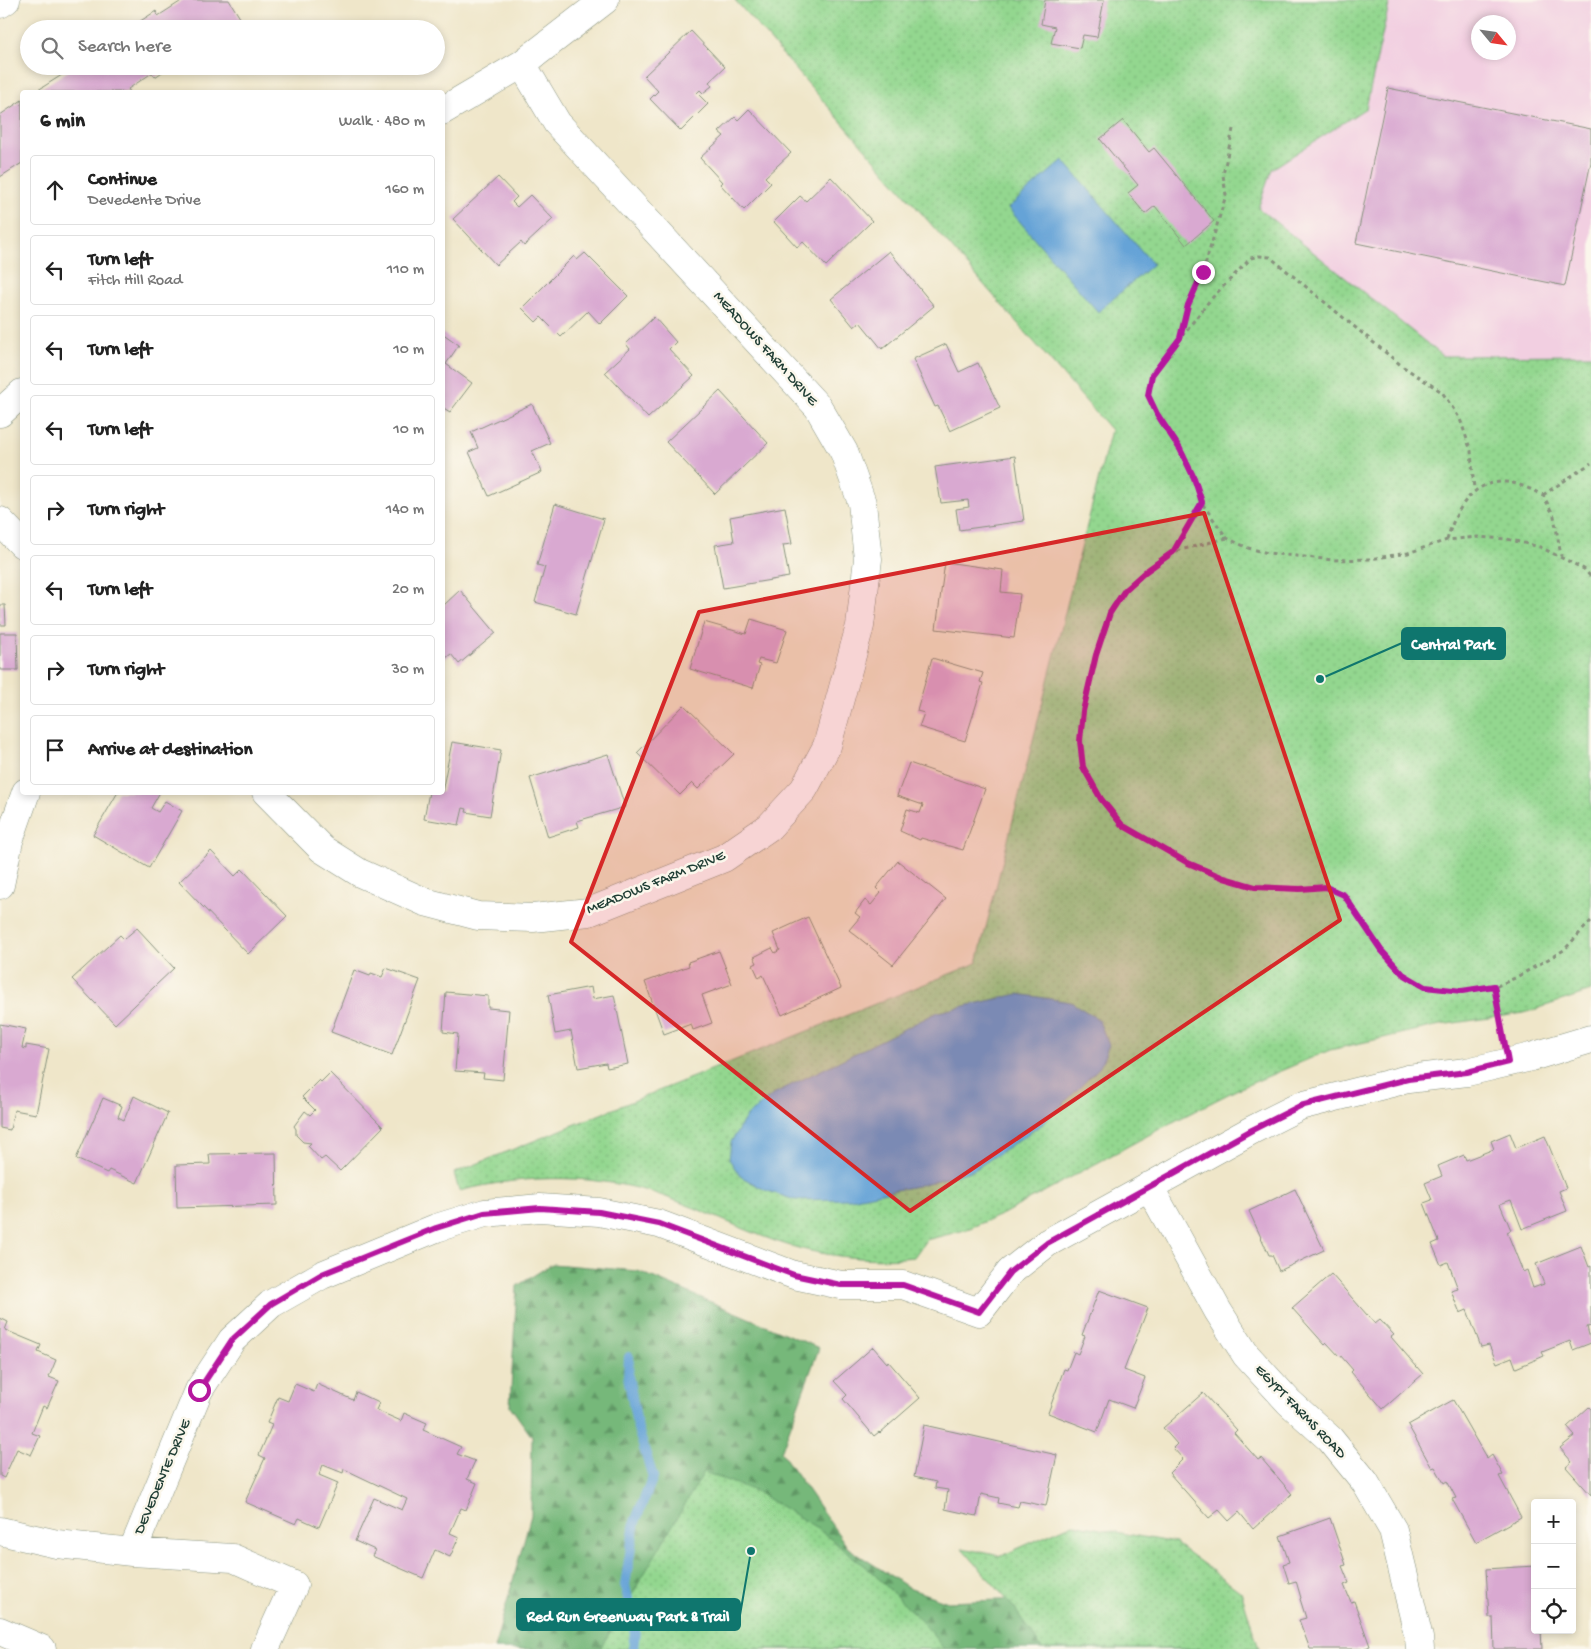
<!DOCTYPE html>
<meta charset="utf-8">
<style>
:root{--surface:#fff;--page:#f6f6f6;--text:#222;--muted:#767676;--line:#e0e0e0}
body{margin:0;font-family:"Gochi Hand",sans-serif;background:var(--page);color:var(--text)}
.controls{position:absolute;right:15px;bottom:15px;display:grid;overflow:hidden;border-radius:5px;box-shadow:0 2px 8px #0003}
.controls button{width:45px;height:45px;display:grid;place-items:center;padding:0;border:0;border-bottom:1px solid var(--line);background:var(--surface);color:var(--text);font:25px sans-serif}
.compass{position:absolute;left:1471px;top:15px;width:45px;height:45px;border-radius:50%;background:var(--surface);box-shadow:0 2px 8px #0003;rotate:119deg}
.stop{position:absolute;width:15px;height:15px;margin:-11px;border:4px solid #b5179e;border-radius:50%;background:#fff}
.stop.end{background:#b5179e;border-color:#fff;box-shadow:0 1px 5px #0008}
.list{margin:0;padding:0;list-style:none}
h2{display:flex;justify-content:space-between;align-items:center;height:65px;margin:0;padding:0 20px;font-size:21px}
h2 small{font-size:16px;font-weight:400;color:var(--muted)}
.list li{display:grid;grid-template-columns:32px 1fr auto;gap:15px;align-items:center;box-sizing:border-box;height:70px;margin:0 10px 10px;padding:0 10px;border:1px solid var(--line);border-radius:5px}
.list b{display:block;font-size:19px;white-space:nowrap}
.list p{margin:0;font-size:16px;white-space:nowrap;color:var(--muted)}
.list em{font-size:16px;font-style:normal;color:var(--muted)}
.icon{flex:none;width:28px;height:28px;fill:none;stroke:currentColor;stroke-width:2;stroke-linecap:round;stroke-linejoin:round}
.map{position:relative;flex:none;width:1591px;height:1649px;overflow:hidden}
.search{position:absolute;background:var(--surface);box-shadow:0 2px 8px #0003;left:20px;top:20px;width:425px;height:55px;display:flex;align-items:center;gap:12px;box-sizing:border-box;padding:0 18px;border-radius:28px;color:var(--muted);font-size:19px}
.panel{position:absolute;background:var(--surface);box-shadow:0 2px 8px #0003;left:20px;top:90px;width:425px;height:705px;border-radius:5px}
.map>svg:first-child{display:block}
.built{fill:#f2cfe1;fill-rule:evenodd}
.forest{fill:url(#forest-firs);stroke:#4a7a57}
.park{fill:url(#park-dots);stroke:#598a62}
.water{fill:#65a3d7;stroke:#427086}
.lines{fill:none;stroke-linecap:round;stroke-linejoin:round}
.stream{stroke:#65a3d7;stroke-width:10}
.building{fill:#d9a9d1}
.minor-casing{stroke:#87927e;stroke-width:29}
.path{stroke:#87927e;stroke-width:3;stroke-dasharray:4 4;stroke-linecap:butt}
.minor{stroke:#fff;stroke-width:28}
.route{stroke:#b5179e;stroke-width:6}
.marked{fill:#d62828;fill-opacity:0.2;stroke:#d62828;stroke-width:4;stroke-linejoin:round}
.labels{text-anchor:middle;dominant-baseline:central;stroke-width:5;stroke-linejoin:round;paint-order:stroke}
.street-label{font-size:15px;fill:#1f3d34;stroke:#fbf7ec}
.leader{fill:none;stroke:#0f766e;stroke-width:2}
.callout-dot{fill:#0f766e;stroke:#fbf7ec;stroke-width:2}
.callout{fill:#0f766e;stroke:#0f766e;stroke-width:2}
.callout-label{font-size:16px;text-anchor:middle;font-weight:bold;fill:#fff}
</style>
<div class="map">
<svg width="1591" height="1649" viewBox="0 0 1591 1649">
<defs>
<pattern id="forest-firs" width="22" height="20" patternUnits="userSpaceOnUse" patternTransform="scale(1.25)"><rect width="22" height="20" fill="#76b87a"/><path d="M5 1l3.5 6h-7zM16 11l3.5 6h-7z" fill="#609765"/></pattern>
<pattern id="park-dots" width="8" height="8" patternUnits="userSpaceOnUse" patternTransform="scale(1.25)"><rect width="8" height="8" fill="#93d78f"/><path d="M2 2h.1M6 6h.1" fill="none" stroke="#7eb97c" stroke-width="1.8" stroke-linecap="round"/></pattern>
</defs>
<rect width="100%" height="100%" fill="#fbf7ec"/>
<filter id="ink" filterUnits="userSpaceOnUse"><feTurbulence type="fractalNoise" baseFrequency=".02" numOctaves="2"/><feDisplacementMap in="SourceGraphic" scale="10" xChannelSelector="R" yChannelSelector="G"/><feConvolveMatrix kernelMatrix="1 2 1 2 8 2 1 2 1" color-interpolation-filters="sRGB"/></filter>
<filter id="wash" filterUnits="userSpaceOnUse"><feTurbulence type="fractalNoise" baseFrequency=".0096" numOctaves="4" result="noise"/><feDisplacementMap in="SourceGraphic" scale="20" xChannelSelector="R" yChannelSelector="G"/><feGaussianBlur stdDeviation="1.12" result="paint"/><feColorMatrix in="noise" values="0 0 0 0 0 0 0 0 0 0 0 0 0 0 0 0 0 1.4 0 .05"/><feComposite in="paint" operator="in"/></filter>
<g filter="url(#wash)">
<rect width="100%" height="100%" fill="#efe6c9"/>
<path class="built" d="M1390 0H1591V355L1443 357 1258 208 1272 169 1366 108ZM1478 22H1508V52H1478Z"/>
<path class="forest" d="M552 1264 638 1271 819 1348 781 1452 848 1548 911 1589 948 1602 1151 1594 1204 1649H494L531 1515 532 1437 510 1406 517 1286Z"/>
<path class="park" d="M735 0H1390L1366 108 1272 169 1258 208 1443 356 1591 355V991L1524 1013 1440 1025 1330 1050 1238 1089 1169 1124 1003 1214 965 1230 926 1240 914 1257C867 1262 819 1256 775 1241 738 1228 703 1210 666 1197 599 1173 527 1174 459 1191L454 1173 977 963 1111 430Z
M704 1472 755 1491 817 1528 873 1573 924 1624 944 1649H600Z
M1073 1524 1175 1543 1241 1592 1259 1649H1042L1015 1609 962 1548 1001 1556Z"/>
<path class="water" d="M1063 160 1153 264 1098 312 1008 208Z
M1018 994 1071 1002 1098 1019 1109 1045 1100 1067 1044 1123 974 1170 917 1186 850 1199 795 1200 765 1190 740 1176 729 1159 731 1142 746 1117 775 1093 938 1012Z"/>
<g class="lines">
<path class="stream" d="M629 1357 628 1376 638 1429 653 1477 635 1522 625 1585 635 1631 633 1649"/>
</g>
<g id="blocks">
<path class="building" d="M183 0H229L245 26 240 29H128L156 11 158 16Z
M1045 0H1104L1097 37 1083 35 1080 48 1051 43 1055 27 1041 24Z
M691 31 725 67 709 82 712 86 703 93 700 90 697 93 708 104 681 131 650 99 658 91 644 76Z
M76 66H171L155 77 152 73 128 89 130 92H35Z
M1388 88 1591 129V162L1565 286 1356 243Z
M22 100V163L0 177V115Z
M749 109 791 153 765 177 771 183 744 210 720 184 722 182 700 158 724 136 719 132 735 117 738 120Z
M1123 120 1149 152 1154 148 1214 221 1186 245 1155 206 1145 214 1128 193 1138 185 1100 139Z
M498 177 517 197 512 202 517 207 530 195 553 219 524 246 521 242 496 265 453 219Z
M831 177 872 221 826 266 803 242 797 247 774 222 800 196 806 201Z
M889 251 934 306 882 349 860 322 854 327 831 299Z
M585 253 628 296 600 324 588 311 561 337 541 317 536 322 522 308 574 256 577 260Z
M654 317 676 342 669 349 694 376 648 418 605 372 630 349 626 344Z
M442 333 459 345 446 364 472 383 450 412 442 407Z
M946 344 959 372 978 363 1000 408 950 431 938 406 935 407 913 359Z
M720 391 768 443 715 494 666 442Z
M532 404 550 443 532 451 542 472 489 496 469 452 478 448 471 432Z
M1015 456 1024 521 959 530 956 509 969 507 968 500 941 503 935 467Z
M555 504 604 519 576 614 535 602 545 567 537 565Z
M785 507 792 544 783 545 789 577 723 588 715 545 734 542 730 517Z
M945 562 1003 570 1001 592 1020 594 1014 638 936 629Z
M460 590 496 633 459 664 451 654 442 661V604L444 605Z
M0 605H5L6 625H0Z
M751 619 787 630 776 663 759 659 757 664 760 665 753 688 690 669 704 622 746 634Z
M0 633H17L18 670H0Z
M932 658 983 673 980 682 983 683 965 741 919 727 924 713 917 711Z
M684 705 734 754 698 789 692 783 680 795 637 753Z
M452 742 501 750 490 816 466 812 467 809 463 808 459 825 424 819 429 792H442Z
M608 754 625 807 577 821 579 827 548 837 530 778Z
M909 763 985 789 963 850 921 838 920 840 900 831 907 809 920 813 923 805 897 796Z
M118 792H160L151 808 158 812 165 801 182 811 149 868 93 835Z
M211 851 235 876 242 869 287 916 248 954 179 882Z
M898 861 946 899 893 965 849 930 860 917 855 913 865 900 871 905 881 893 876 888Z
M808 917 841 988 782 1015 763 975 759 978 753 965 757 963 754 957 772 948 775 953 780 950 773 933Z
M137 928 174 968 115 1024 72 979 120 935 124 939Z
M719 951 732 984 702 995 712 1023 693 1030 691 1024 664 1034 645 982 689 966 688 962Z
M386 968 420 980 392 1055 331 1032 354 970 370 976 371 973 382 977Z
M591 987 593 999 614 995 628 1064 607 1068 606 1063 578 1068 571 1031 555 1034 548 995Z
M446 992 488 996V1008L509 1010 503 1080 483 1078 484 1073 455 1071 458 1034 443 1032Z
M0 1024 26 1029 22 1048 26 1049V1045L49 1049 36 1114 14 1110 10 1130 0 1128Z
M330 1073 383 1127 340 1171 325 1157 321 1160 308 1146 311 1143 303 1142 296 1135V1129L294 1126 305 1111 310 1115 315 1110 302 1097 319 1080 321 1082Z
M134 1096 168 1113 137 1183 109 1170 107 1173 76 1159 103 1098 122 1106 118 1117 124 1120Z
M1510 1133 1516 1148 1545 1136 1566 1188 1559 1191 1567 1211 1522 1229 1511 1200 1500 1204 1511 1230 1507 1232 1523 1272 1527 1270 1533 1288 1544 1284 1536 1264 1581 1246 1589 1267 1591 1266V1326L1587 1327 1591 1343 1573 1350 1570 1341 1542 1352 1544 1356 1516 1368 1512 1357 1497 1363 1489 1345 1481 1347 1467 1310 1460 1313 1451 1291 1458 1289 1448 1262 1441 1265 1432 1244 1439 1241 1424 1203 1432 1200 1425 1183 1442 1176 1438 1166 1464 1155 1466 1160 1494 1149 1491 1141Z
M276 1153 277 1205 177 1208 176 1165 210 1164 209 1154Z
M1295 1189 1324 1250 1279 1271 1272 1255H1269L1249 1211Z
M1331 1274 1375 1324 1380 1320 1394 1335 1391 1337 1423 1374 1383 1409 1351 1372 1353 1370 1340 1355 1339 1356 1327 1343 1325 1345 1292 1308Z
M1099 1290 1148 1308 1124 1370 1145 1378 1133 1408 1109 1399 1097 1432 1048 1413 1064 1369 1067 1370 1074 1352 1078 1354 1085 1336 1082 1335Z
M0 1318 8 1322 5 1330 41 1345 38 1352 56 1360 49 1377 59 1381 47 1408 43 1406 32 1433 40 1436 31 1455 17 1449 4 1478 0 1476Z
M873 1347 887 1363 888 1361 920 1398 880 1433 879 1432 874 1436 843 1399 847 1395 834 1381Z
M295 1384 314 1392 317 1384 353 1400 356 1392 379 1403 376 1410 401 1421 404 1413 427 1423 423 1430 461 1447 457 1454 475 1461 467 1479 477 1483 466 1510 461 1508 450 1533 459 1537 450 1557 435 1550 423 1578 372 1556 375 1550 355 1541 374 1498 402 1510 407 1499 344 1469 343 1473 323 1465 319 1475 338 1483 319 1527 299 1518 296 1524 245 1502 265 1458 259 1455 272 1425 267 1423 278 1397 288 1401Z
M1203 1393 1237 1430 1234 1433 1258 1460 1261 1458 1292 1494 1253 1529 1239 1512 1229 1521 1219 1510 1209 1518 1169 1473 1183 1459 1173 1448 1177 1444 1163 1428Z
M1453 1400 1487 1459 1492 1455 1503 1475 1499 1476 1521 1517 1476 1542 1452 1499 1456 1498 1447 1481 1444 1483 1435 1467 1432 1468 1408 1425Z
M1589 1407 1591 1409V1495L1566 1467 1572 1462 1560 1448 1575 1436 1567 1427Z
M924 1425 1057 1455 1046 1506 1020 1501 1018 1507 998 1503 999 1498 981 1494 977 1516 945 1509 948 1490 935 1488 936 1482 914 1477Z
M1330 1518 1346 1565 1342 1566 1349 1583 1344 1585 1351 1602 1354 1601 1370 1646 1363 1649H1310L1299 1620 1306 1618 1300 1599 1301 1598 1296 1581 1289 1583 1283 1564 1289 1562 1280 1536Z
M1535 1566V1630H1541L1542 1649H1494L1493 1617H1489L1486 1569Z"/>
</g>
</g>
<g filter="url(#ink)">
<use href="#blocks" fill-opacity="0" stroke="#87927e" stroke-width="1"/>
<g class="lines">
<defs>
<path id="minor" d="M0 4 6 0
M442 111 522 64 605 0
M0 413 22 393
M0 521 22 544
M266 792 322 849 360 873 425 902 478 916 533 918 589 912 724 858 769 827 804 789 827 746 860 626 868 559 862 503 844 452 818 407 557 123 522 64
M0 885 9 841 26 792
M1149 1186 1218 1311 1246 1355 1289 1402 1330 1439 1365 1482 1393 1530 1419 1638 1420 1649
M0 1531 57 1544 132 1552 233 1558 294 1585 265 1649
M132 1552 199 1390 232 1340 271 1304 322 1275 436 1228 485 1213 540 1208 599 1212 659 1224 794 1275 841 1285H903L979 1312 1010 1272 1047 1243 1252 1130 1300 1106 1408 1079 1467 1072 1531 1057 1591 1039
M0 1631 42 1649"/>
</defs>
<use href="#minor" class="minor-casing"/>
<path class="path" d="M1233 129 1223 175 1226 195 1203 272 1188 305 1180 339 1152 375 1148 395 1157 414 1181 449 1194 478 1201 502 1227 538 1248 548 1268 553 1333 560 1370 559 1408 553 1447 540 1477 537 1507 539 1540 547 1584 569 1591 577
M1182 336 1210 300 1251 258 1259 256 1270 257 1402 366 1442 392 1460 419 1471 451 1474 490
M1543 495 1591 463
M1227 538 1173 552 1145 572 1125 590 1109 613 1096 655 1083 711 1080 741 1083 767 1101 799 1122 825 1188 863 1224 878 1255 887 1300 889 1326 887 1344 895 1381 950 1403 974 1425 987 1462 991 1495 987 1515 978 1564 950 1591 921
M1447 540C1455 512 1471 480 1506 482 1519 483 1532 490 1543 495L1554 516 1561 556
M1173 552 1201 502
M1495 987 1502 1030"/>
<use href="#minor" class="minor"/>
</g>
</g>
<g class="lines" filter="url(#ink)">
<path class="route" d="M199 1390 232 1340 271 1304 322 1274 436 1228 484 1213 540 1208 599 1212 659 1224 794 1275 841 1285H903L979 1312 1010 1272 1047 1243 1252 1130 1300 1106 1408 1079 1467 1072 1508 1062 1494 986 1462 991 1425 987 1403 974 1381 950 1344 895 1326 887 1300 889 1255 887 1224 878 1188 863 1122 825 1101 799 1083 767 1080 741 1083 711 1096 655 1110 613 1125 590 1145 572 1173 552 1202 502 1194 478 1180 449 1157 414 1148 395 1152 375 1180 338 1188 305 1203 272"/>
</g>
<path class="marked" d="M1204 513 1340 920 910 1211 571 942 699 612Z"/>
<g class="labels">
<g class="street-label">
<text transform="translate(765 349) rotate(48)">MEADOWS FARM DRIVE</text>
<text transform="translate(656 883) rotate(-22)">MEADOWS FARM DRIVE</text>
<text transform="translate(1300 1412) rotate(46)">EGYPT FARMS ROAD</text>
<text transform="translate(163 1477) rotate(-67)">DEVEDENTE DRIVE</text>
</g>
</g>
<path class="leader" d="M1320 679L1402 643M751 1551L740 1615"/>
<g class="callout-dot">
<circle cx="1320" cy="679" r="5"/>
<circle cx="751" cy="1551" r="5"/>
</g>
<g class="callout">
<rect x="1402" y="628" width="103" height="31" rx="5"/>
<rect x="517" y="1599" width="223" height="31" rx="5"/>
</g>
<g class="callout-label">
<text x="1453" y="649">Central Park</text>
<text x="628" y="1621">Red Run Greenway Park &amp; Trail</text>
</g>
</svg>
<div class="controls">
<button>+</button>
<button>−</button>
<button><svg class="icon" aria-label="locate" viewBox="0 0 24 24"><circle cx="12" cy="12" r="6"/><path d="M12 2v4M12 18v4M2 12h4M18 12h4"/></svg></button>
</div>
<svg class="compass" viewBox="-18 -18 36 36"><path d="M0-13l5 13h-10z" fill="#e53935"/><path d="M0 13l5-13h-10z" fill="#767676"/></svg>
<div class="stop" style="left:199px;top:1390px"></div>
<div class="stop end" style="left:1203px;top:272px"></div>
<div class="search"><svg class="icon" aria-label="search" viewBox="0 0 24 24"><circle cx="10" cy="10" r="6"/><path d="M15 15l6 6"/></svg>Search here</div>
<section class="panel">
<h2>6 min<small>Walk · 480 m</small></h2>
<ul class="list">
<li><svg class="icon" aria-label="ahead" viewBox="0 0 24 24"><path d="M12 20V5M6 11l6-6 6 6"/></svg><div><b>Continue</b><p>Devedente Drive</p></div><em>160 m</em></li>
<li><svg class="icon" aria-label="left" viewBox="0 0 24 24"><path d="M17 20v-9H6M10 6l-5 5 5 5"/></svg><div><b>Turn left</b><p>Fitch Hill Road</p></div><em>110 m</em></li>
<li><svg class="icon" aria-label="left" viewBox="0 0 24 24"><path d="M17 20v-9H6M10 6l-5 5 5 5"/></svg><div><b>Turn left</b></div><em>10 m</em></li>
<li><svg class="icon" aria-label="left" viewBox="0 0 24 24"><path d="M17 20v-9H6M10 6l-5 5 5 5"/></svg><div><b>Turn left</b></div><em>10 m</em></li>
<li><svg class="icon" aria-label="right" viewBox="0 0 24 24"><path d="M7 20v-9h11M14 6l5 5-5 5"/></svg><div><b>Turn right</b></div><em>140 m</em></li>
<li><svg class="icon" aria-label="left" viewBox="0 0 24 24"><path d="M17 20v-9H6M10 6l-5 5 5 5"/></svg><div><b>Turn left</b></div><em>20 m</em></li>
<li><svg class="icon" aria-label="right" viewBox="0 0 24 24"><path d="M7 20v-9h11M14 6l5 5-5 5"/></svg><div><b>Turn right</b></div><em>30 m</em></li>
<li><svg class="icon" aria-label="arrive" viewBox="0 0 24 24"><path d="M6 21V4h12l-3 4 3 4H6"/></svg><div><b>Arrive at destination</b></div></li>
</ul>
</section>
</div>
